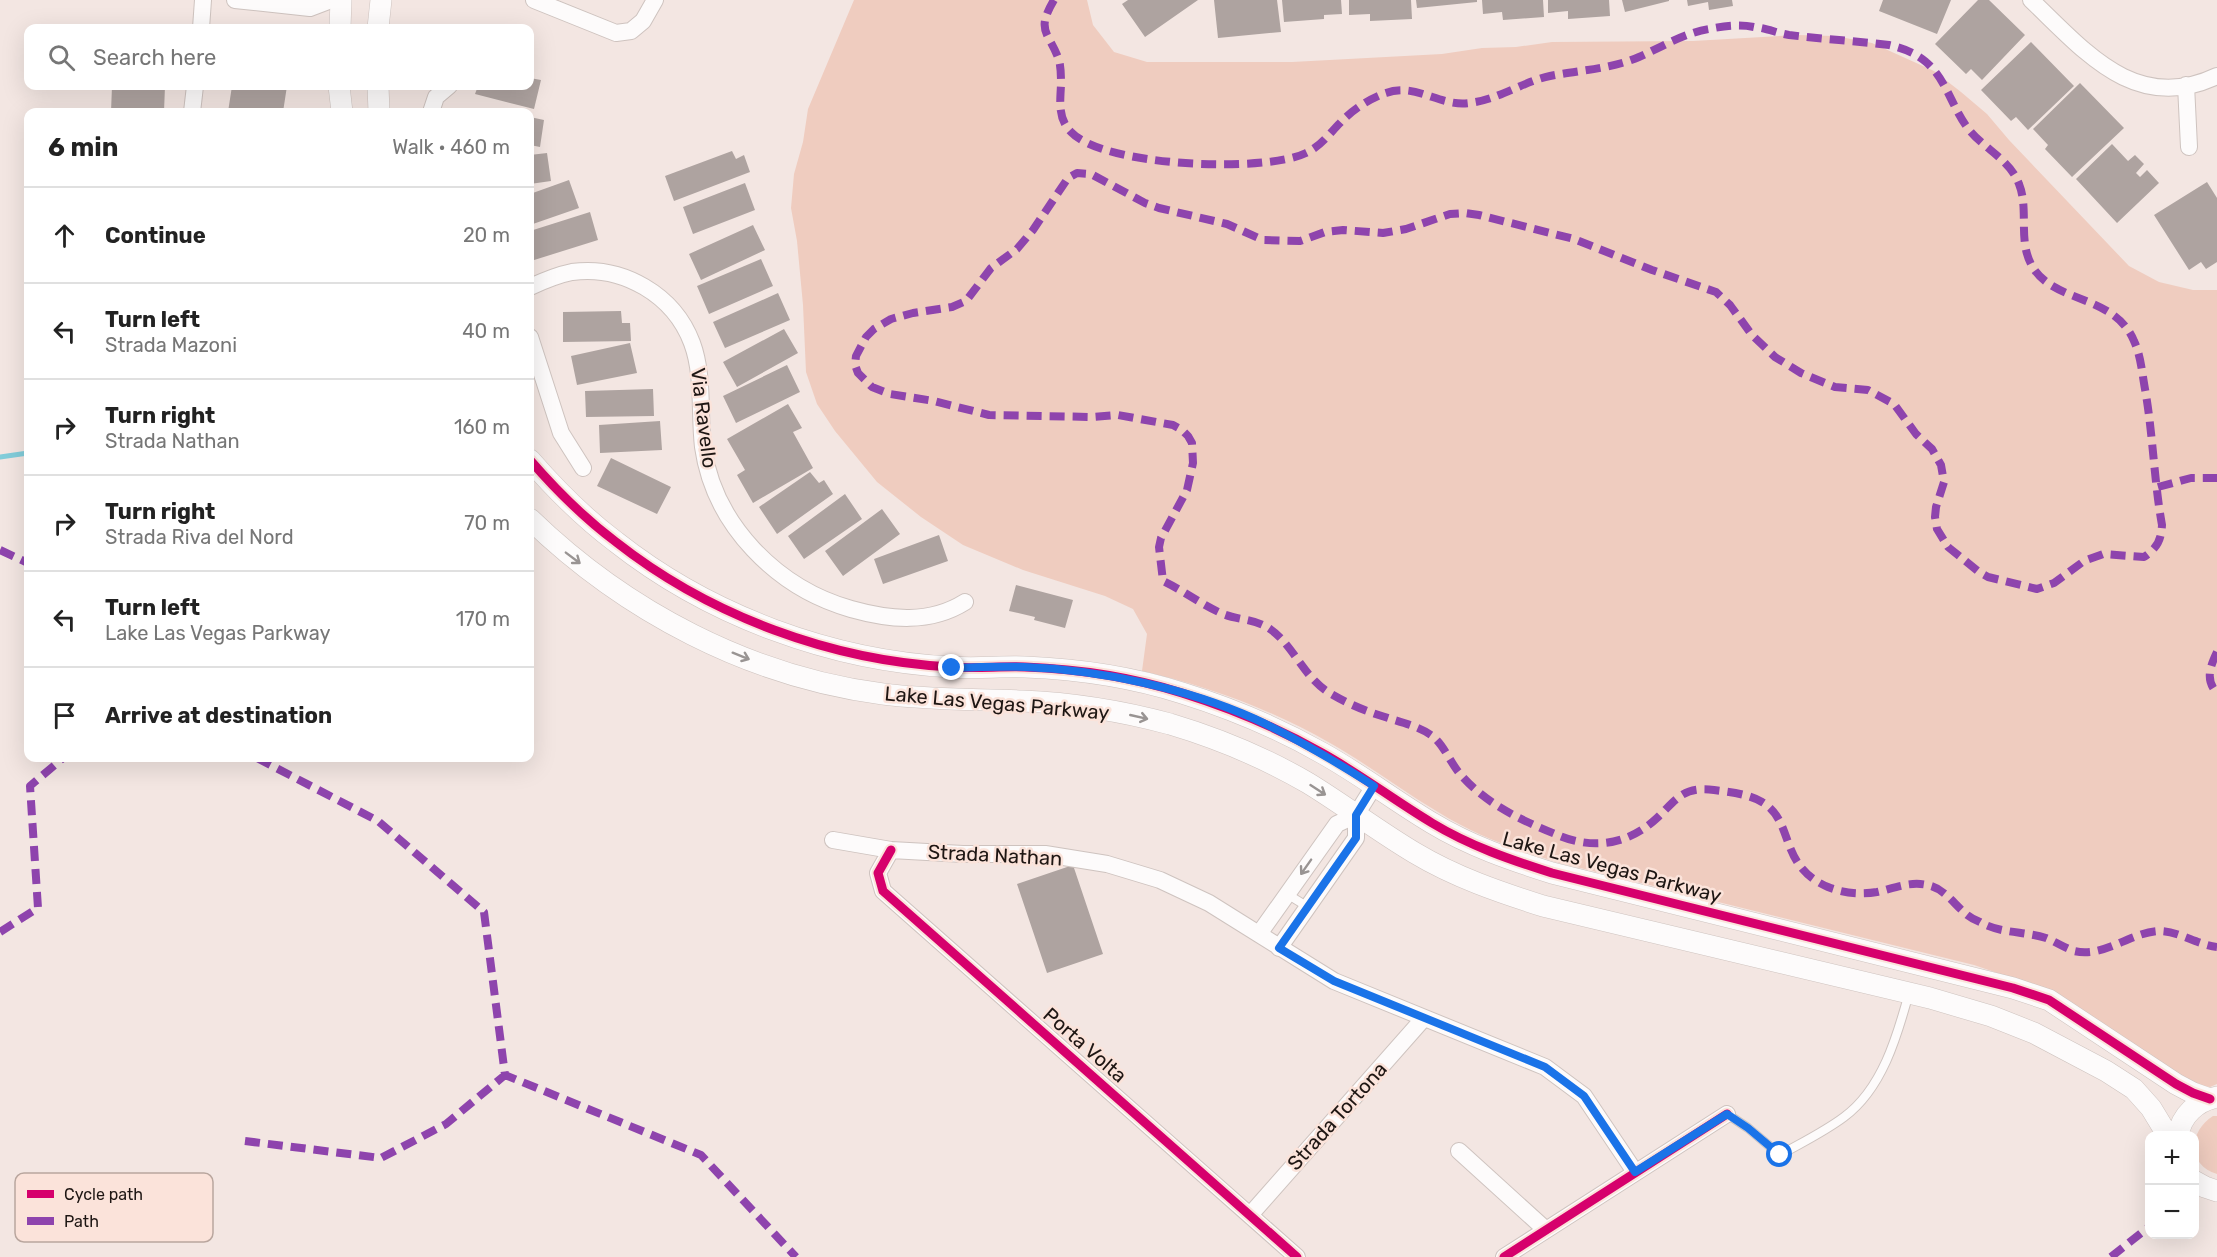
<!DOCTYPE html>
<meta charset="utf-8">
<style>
:root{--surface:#fff;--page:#f6f6f6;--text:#222;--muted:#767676;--line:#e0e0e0}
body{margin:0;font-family:Rubik,sans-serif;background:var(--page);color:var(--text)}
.controls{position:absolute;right:18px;bottom:18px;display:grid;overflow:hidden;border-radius:12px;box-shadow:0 6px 24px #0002}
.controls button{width:54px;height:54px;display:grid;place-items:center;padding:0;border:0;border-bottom:2px solid var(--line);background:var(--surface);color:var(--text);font:30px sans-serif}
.stop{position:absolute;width:18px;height:18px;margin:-14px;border:4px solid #1a73e8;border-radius:50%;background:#fff}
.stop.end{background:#1a73e8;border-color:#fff;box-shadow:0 2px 6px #0008}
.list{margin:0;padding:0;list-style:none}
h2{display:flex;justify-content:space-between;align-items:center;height:78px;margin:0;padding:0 24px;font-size:26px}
h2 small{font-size:20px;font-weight:400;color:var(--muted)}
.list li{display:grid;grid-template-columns:39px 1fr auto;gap:18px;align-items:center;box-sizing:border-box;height:96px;padding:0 24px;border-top:2px solid var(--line)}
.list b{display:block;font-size:22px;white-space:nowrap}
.list p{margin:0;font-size:20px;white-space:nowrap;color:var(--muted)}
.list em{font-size:20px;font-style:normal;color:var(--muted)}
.icon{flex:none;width:33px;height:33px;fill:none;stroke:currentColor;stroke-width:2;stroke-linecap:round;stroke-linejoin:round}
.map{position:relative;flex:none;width:2217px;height:1257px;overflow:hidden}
.search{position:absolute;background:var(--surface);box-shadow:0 6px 24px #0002;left:24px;top:24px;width:510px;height:66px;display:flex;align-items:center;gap:15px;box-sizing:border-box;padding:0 21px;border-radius:12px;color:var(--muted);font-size:22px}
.panel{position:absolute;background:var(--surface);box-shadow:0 6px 24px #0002;left:24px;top:108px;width:510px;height:654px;border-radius:12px}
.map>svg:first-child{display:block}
.green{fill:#efccbf}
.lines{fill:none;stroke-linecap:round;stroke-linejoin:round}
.stream{stroke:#82cdda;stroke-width:5}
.building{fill:#aea3a0}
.service-casing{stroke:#cec3bf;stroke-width:10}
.minor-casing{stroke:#cec3bf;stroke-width:18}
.tertiary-casing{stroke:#cec3bf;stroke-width:22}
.service{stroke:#fdfbfb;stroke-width:8}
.minor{stroke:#fdfbfb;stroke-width:16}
.tertiary{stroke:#fdfbfb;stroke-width:21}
.quiet{stroke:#8e44ad;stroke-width:8;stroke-dasharray:15 8;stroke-linecap:butt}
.cycleway-casing{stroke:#fbe3da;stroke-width:13}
.cycleway{stroke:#d6006c;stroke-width:9}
.oneway{stroke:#999493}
.route{stroke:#1a73e8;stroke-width:8}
.labels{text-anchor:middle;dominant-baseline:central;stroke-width:5;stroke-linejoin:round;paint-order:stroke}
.street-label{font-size:20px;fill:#1e1613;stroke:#fbe3da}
.key{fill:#fbe3da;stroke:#b9a69e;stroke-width:1.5}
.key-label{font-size:16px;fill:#1e1613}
</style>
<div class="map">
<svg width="2217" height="1257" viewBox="0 0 2217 1257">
<rect width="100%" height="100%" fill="#f3e6e2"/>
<path class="green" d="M854 0H1087L1093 25 1114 52 1147 62H1292L1442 54 1482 48 1516 47 1552 42 1693 41 1797 35 1835 36 1872 43 1934 71 1961 92 1987 114 2009 140 2129 266 2159 282 2193 290H2217V1084L2210 1087 2195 1085 2015 979 1974 965 1556 862C1515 849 1474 835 1438 812 1401 790 1367 764 1330 743 1271 709 1207 686 1142 671L1147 634 1133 609 1105 596 1023 570 963 545 921 517 877 482 835 431 817 404 806 372 803 305 797 241 791 208 794 174 803 142 808 109Z
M2213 1116H2217V1174C2187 1165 2188 1132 2213 1116Z"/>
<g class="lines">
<path class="stream" d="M0 457 28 453"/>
</g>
<path class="building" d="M1128 0H1198L1145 37 1122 4Z
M1214 0H1277L1281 32 1218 38Z
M1282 0H1341L1342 14 1324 15V19L1284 22Z
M1349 0H1411L1412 19 1370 21V14L1349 15Z
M1416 0H1477V2L1417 8Z
M1482 0H1543L1544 17 1503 20 1502 12 1483 14Z
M1548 0H1609L1610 16 1568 19V11L1548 13Z
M1622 0H1669V1L1625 12Z
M1687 0H1732L1733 6 1709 10 1708 2 1688 6Z
M1883 0H1951L1937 34 1879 11Z
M1978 0H1989L2025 35 1982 80 1971 69 1966 74 1935 44Z
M2031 42 2074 86 2028 130 2016 117 2011 121 1981 90Z
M530 78 541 80 534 109 475 94 478 86H530Z
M2080 83 2124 128 2072 177 2045 149 2048 145 2033 129Z
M112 86H165L164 112H111Z
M232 86H287L283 112H228Z
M530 117 544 120 540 147 530 145Z
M2112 144 2128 161 2135 155 2144 164 2136 173 2140 177 2147 170 2159 183 2117 223 2076 179Z
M732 151 736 159 744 155 750 172 674 201 665 176Z
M547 153 551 181 530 184V155Z
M569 180 579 208 530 225V194Z
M2207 182 2217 198V262L2206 269 2201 262 2189 270 2154 215Z
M745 183 755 210 693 234 683 207Z
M590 212 598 240 531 261 530 231Z
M753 225 765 250 701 280 689 254Z
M761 259 773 286 709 314 697 286Z
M778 293 790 320 725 348 713 322Z
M621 311 622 323H630L631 341 563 342V312Z
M784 329 798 353 737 387 723 362Z
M630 343 637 373 577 385 571 356Z
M787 365 800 392 736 423 723 396Z
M653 389 654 416 586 417 585 391Z
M788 404 802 428 793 432 813 468 753 503 737 475 745 470 727 439Z
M660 421 662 450 600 453 599 425Z
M611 458 671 487 657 514 597 486Z
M810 472 819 483 824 480 833 494 777 534 759 507Z
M845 494 862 519 804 559 788 536Z
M882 509 900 534 843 576 825 551Z
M939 535 948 561 883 584 874 559Z
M1016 585 1073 600 1065 628 1034 620 1035 617 1009 611Z
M1073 865 1103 954 1047 973 1017 884Z"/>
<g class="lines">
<defs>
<path id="service" d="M1287 894 1308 907
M1727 1114 1748 1128 1780 1155C1801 1143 1824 1132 1844 1117 1882 1089 1897 1037 1909 993"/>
<path id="minor" d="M235 0 310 8 331 0
M534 0 616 33 631 31 643 21 655 0
M2031 0C2084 50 2135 115 2217 76
M201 28 203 0
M2186 85 2189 147
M192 112 195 86
M431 112 436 97 449 86
M530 287C543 281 557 275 572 272 623 265 674 295 692 343 704 375 699 413 703 447 714 525 777 588 851 609 890 620 930 624 965 602
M530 337 561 433 583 468
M833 840 891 850 963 854H1045L1107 864 1160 880 1209 903 1334 981 1545 1067 1584 1096 1635 1172
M891 850 878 873 883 891 1297 1257
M1259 934 1337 824 1356 815 1374 786
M1279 948 1356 838V815
M1459 1151 1546 1230
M1250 1215 1424 1018
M1504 1257 1727 1114"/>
<path id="tertiary" d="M340 28 341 0
M378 28 381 0
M339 86 342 112
M378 86 379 112
M530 460C556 490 584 518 616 542 710 616 832 661 951 667 976 669 1001 666 1025 667 1077 669 1132 677 1182 693 1230 708 1278 728 1322 753 1360 774 1395 801 1432 823 1470 846 1511 860 1552 873L2013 988 2049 1000 2176 1084 2193 1093 2210 1099
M530 519C625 611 750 677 883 694 929 700 975 699 1022 701 1071 703 1122 711 1170 724 1217 738 1265 758 1308 783 1344 805 1378 831 1415 853 1455 877 1499 892 1543 906L1930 998 1991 1016 2034 1033 2106 1071 2134 1089 2151 1108 2168 1136
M2178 1136C2181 1115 2197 1101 2217 1097
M2194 1181 2205 1187 2217 1191"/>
</defs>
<use href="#service" class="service-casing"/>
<use href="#minor" class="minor-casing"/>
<use href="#tertiary" class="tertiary-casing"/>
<use href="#service" class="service"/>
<use href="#minor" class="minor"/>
<use href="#tertiary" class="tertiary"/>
<path class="quiet" d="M1054 0C1035 32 1049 32 1059 60 1061 68 1061 77 1061 85 1060 103 1058 119 1071 132 1104 167 1265 173 1306 153 1321 146 1329 134 1340 123 1351 111 1370 98 1386 93 1415 82 1440 107 1469 103 1498 100 1522 82 1550 76 1580 70 1611 69 1639 57 1662 47 1684 33 1709 29 1724 26 1739 24 1754 27 1766 28 1777 33 1789 35 1822 39 1856 41 1889 45 1902 48 1916 53 1926 62 1946 79 1952 107 1967 127 1982 148 2010 159 2019 184 2029 209 2018 239 2031 264 2051 304 2114 293 2134 341 2141 356 2142 373 2145 389 2153 434 2154 481 2162 525 2161 541 2157 548 2144 557L2103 554 2084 561 2054 583 2037 589 1988 577 1979 572 1948 547 1937 529 1935 517 1936 507 1944 482 1941 465 1932 449 1916 434 1894 404 1868 390 1835 387 1825 383 1801 373 1775 357 1752 335 1730 305 1716 292 1652 270 1574 239 1479 215 1465 213 1450 214 1406 229 1383 233 1343 230 1325 232 1300 241 1263 240 1227 224 1159 208 1145 203 1091 174 1077 173 1068 178 1033 230 1017 249 991 268 966 301 952 307 913 313 891 319 874 329 866 337 856 356 855 365 858 373 872 387 890 394 934 401 989 415 1093 417 1118 415 1173 425 1182 430 1188 436 1192 443 1193 463 1187 490 1161 538 1159 547 1163 581C1184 591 1202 605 1223 614 1238 620 1256 619 1270 629 1293 645 1303 676 1328 692 1346 703 1365 711 1385 717 1400 722 1418 726 1431 735 1444 744 1450 763 1461 775 1487 805 1523 821 1560 836 1595 850 1629 844 1657 818 1677 799 1683 786 1714 790 1729 792 1749 794 1762 802 1795 821 1778 866 1828 887 1843 893 1860 895 1877 892 1895 888 1912 880 1931 886 1945 890 1954 904 1965 913 1969 917 1975 920 1980 922 2001 934 2024 931 2046 938 2056 942 2065 948 2074 951 2104 958 2129 933 2158 931 2176 930 2198 945 2217 947
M2158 487 2191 478H2217
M0 550 28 563
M2217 652C2210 667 2205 680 2217 693
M257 758 378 821 484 912 505 1075 701 1155 796 1257
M0 932 38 908 30 786 63 758
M245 1141 381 1158 446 1124 505 1075
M2194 1182 2195 1181
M2111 1257 2150 1226"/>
<defs>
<path id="cycleway" d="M530 460C556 490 584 518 616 542 710 616 832 661 951 667 976 669 1001 666 1025 667 1077 669 1132 677 1182 693 1230 708 1278 728 1322 753 1360 774 1395 801 1432 823 1470 846 1511 860 1552 873L2013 988 2049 1000 2176 1084 2193 1093 2210 1099
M891 850 878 873 883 891 1297 1257
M1504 1257 1727 1114"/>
</defs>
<use href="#cycleway" class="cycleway-casing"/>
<use href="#cycleway" class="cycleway"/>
</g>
<defs><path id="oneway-shaft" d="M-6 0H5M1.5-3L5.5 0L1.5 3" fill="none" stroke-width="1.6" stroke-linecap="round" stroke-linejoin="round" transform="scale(1.5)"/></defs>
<g class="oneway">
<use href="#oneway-shaft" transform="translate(573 558) rotate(37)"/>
<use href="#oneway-shaft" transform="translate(741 656) rotate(22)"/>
<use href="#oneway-shaft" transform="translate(1139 717) rotate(13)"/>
<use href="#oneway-shaft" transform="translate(1318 790) rotate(33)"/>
<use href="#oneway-shaft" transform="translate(1306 867) rotate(125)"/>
</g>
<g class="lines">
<path class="route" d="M952 668C976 667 1000 666 1025 667 1100 670 1186 688 1255 719 1296 738 1335 761 1374 786L1356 815V838L1279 948 1334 981 1545 1067 1584 1096 1635 1172 1727 1114 1748 1128 1780 1155"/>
</g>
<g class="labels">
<g class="street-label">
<text transform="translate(704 418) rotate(83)">Via Ravello</text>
<text transform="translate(997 703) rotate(5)">Lake Las Vegas Parkway</text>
<text transform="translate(995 855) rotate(3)">Strada Nathan</text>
<text transform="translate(1612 867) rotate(15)">Lake Las Vegas Parkway</text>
<text transform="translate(1085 1045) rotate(41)">Porta Volta</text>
<text transform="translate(1337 1116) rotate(-48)">Strada Tortona</text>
</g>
</g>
<rect x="15" y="1173" width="198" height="69" rx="9" class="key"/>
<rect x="27" y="1190" width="27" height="8" fill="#d6006c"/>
<rect x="27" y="1217" width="27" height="8" fill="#8e44ad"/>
<g class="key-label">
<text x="64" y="1200">Cycle path</text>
<text x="64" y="1227">Path</text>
</g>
</svg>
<div class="controls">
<button>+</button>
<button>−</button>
</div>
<div class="stop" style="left:1780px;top:1155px"></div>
<div class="stop end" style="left:952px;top:668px"></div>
<div class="search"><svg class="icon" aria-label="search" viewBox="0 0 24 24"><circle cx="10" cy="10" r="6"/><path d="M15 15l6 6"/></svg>Search here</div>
<section class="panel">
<h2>6 min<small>Walk · 460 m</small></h2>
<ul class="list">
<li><svg class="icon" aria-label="ahead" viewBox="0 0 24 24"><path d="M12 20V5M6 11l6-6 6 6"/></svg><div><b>Continue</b></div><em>20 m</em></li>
<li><svg class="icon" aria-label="left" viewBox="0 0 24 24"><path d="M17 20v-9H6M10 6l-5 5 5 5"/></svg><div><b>Turn left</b><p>Strada Mazoni</p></div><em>40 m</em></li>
<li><svg class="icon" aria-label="right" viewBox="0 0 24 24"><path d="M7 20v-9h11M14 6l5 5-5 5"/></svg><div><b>Turn right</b><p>Strada Nathan</p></div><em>160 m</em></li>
<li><svg class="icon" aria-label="right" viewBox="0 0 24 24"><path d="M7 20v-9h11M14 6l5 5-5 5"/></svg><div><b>Turn right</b><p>Strada Riva del Nord</p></div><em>70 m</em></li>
<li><svg class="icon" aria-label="left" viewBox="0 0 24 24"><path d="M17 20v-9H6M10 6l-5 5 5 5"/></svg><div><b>Turn left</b><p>Lake Las Vegas Parkway</p></div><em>170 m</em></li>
<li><svg class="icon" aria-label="arrive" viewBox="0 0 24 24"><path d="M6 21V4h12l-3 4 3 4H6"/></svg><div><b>Arrive at destination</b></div></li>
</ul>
</section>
</div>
